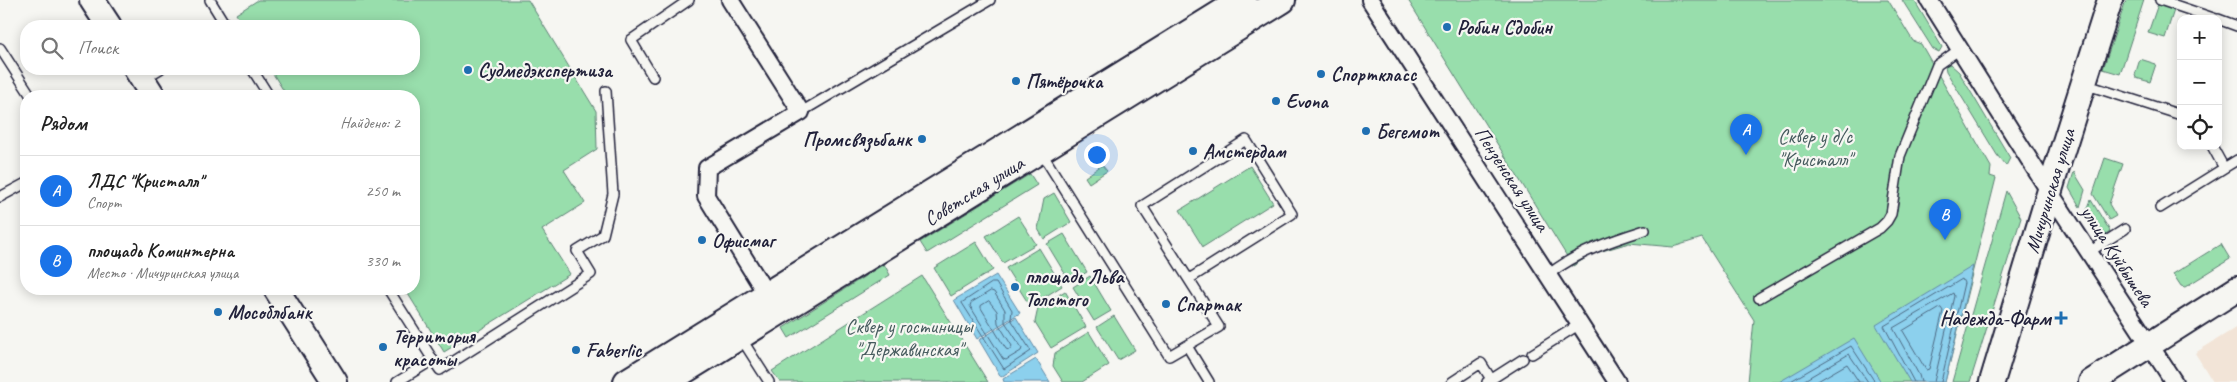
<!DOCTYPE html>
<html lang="ru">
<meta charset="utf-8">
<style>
:root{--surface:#fff;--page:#f6f6f6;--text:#222;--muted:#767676;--line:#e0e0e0;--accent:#1a73e8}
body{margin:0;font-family:Caveat,sans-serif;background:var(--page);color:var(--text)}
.controls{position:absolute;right:15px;top:15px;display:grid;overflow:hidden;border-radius:10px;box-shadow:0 2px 12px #0003}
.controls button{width:45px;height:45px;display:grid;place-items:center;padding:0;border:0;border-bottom:1px solid var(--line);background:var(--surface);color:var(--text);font:25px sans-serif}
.you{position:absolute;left:1096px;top:154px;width:18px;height:18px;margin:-12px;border:4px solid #fff;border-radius:50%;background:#1a73e8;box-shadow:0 0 0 8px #1a73e833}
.badge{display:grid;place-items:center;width:32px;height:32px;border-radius:50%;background:var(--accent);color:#fff;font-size:16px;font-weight:700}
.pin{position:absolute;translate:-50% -41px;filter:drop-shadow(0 1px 2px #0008)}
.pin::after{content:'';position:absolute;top:26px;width:18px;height:15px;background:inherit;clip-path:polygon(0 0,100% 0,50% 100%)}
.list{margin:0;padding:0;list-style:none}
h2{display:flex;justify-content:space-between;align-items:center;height:65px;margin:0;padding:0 20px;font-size:21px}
h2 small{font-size:16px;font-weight:400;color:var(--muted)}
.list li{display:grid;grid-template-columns:32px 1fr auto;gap:15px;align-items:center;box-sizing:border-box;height:70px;padding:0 20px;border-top:1px solid var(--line)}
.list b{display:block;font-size:19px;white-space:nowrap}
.list p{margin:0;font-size:16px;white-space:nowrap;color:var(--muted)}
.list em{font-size:16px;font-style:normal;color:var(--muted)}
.icon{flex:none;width:28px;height:28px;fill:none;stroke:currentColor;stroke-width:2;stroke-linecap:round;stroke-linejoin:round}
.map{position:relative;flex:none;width:2237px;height:382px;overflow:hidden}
.search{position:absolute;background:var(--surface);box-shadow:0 2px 12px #0003;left:20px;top:20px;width:400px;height:55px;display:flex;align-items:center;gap:12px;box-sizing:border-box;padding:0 18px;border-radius:20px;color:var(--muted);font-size:19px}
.panel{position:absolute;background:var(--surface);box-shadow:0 2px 12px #0003;left:20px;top:90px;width:400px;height:205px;border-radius:20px}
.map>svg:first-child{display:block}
.built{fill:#f2e4d7}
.green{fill:#98deac;stroke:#5d8074}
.water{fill:#8cd0ed;stroke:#628aa6}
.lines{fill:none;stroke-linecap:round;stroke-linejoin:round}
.shore{stroke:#4c6882;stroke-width:1}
.service-casing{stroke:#22223b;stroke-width:12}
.minor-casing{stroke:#22223b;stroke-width:20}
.secondary-casing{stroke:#22223b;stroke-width:28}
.primary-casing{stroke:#22223b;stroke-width:30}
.service{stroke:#f6f6f2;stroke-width:9}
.minor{stroke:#f6f6f2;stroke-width:16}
.secondary{stroke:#f6f6f2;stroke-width:24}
.primary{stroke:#f6f6f2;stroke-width:26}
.poi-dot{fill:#1f6fb2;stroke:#f6f6f2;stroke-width:2}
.labels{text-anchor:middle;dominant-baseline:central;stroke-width:4.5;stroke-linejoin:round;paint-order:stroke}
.poi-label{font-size:20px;font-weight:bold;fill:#22223b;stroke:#f6f6f2;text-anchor:start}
.park-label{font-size:20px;fill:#455a5d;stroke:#f6f6f2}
.street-label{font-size:20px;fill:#22223b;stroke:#f6f6f2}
</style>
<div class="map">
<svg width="2237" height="382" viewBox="0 0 2237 382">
<rect width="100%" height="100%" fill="#f6f6f2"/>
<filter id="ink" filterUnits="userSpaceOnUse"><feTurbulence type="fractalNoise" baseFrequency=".02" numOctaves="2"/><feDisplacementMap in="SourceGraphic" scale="10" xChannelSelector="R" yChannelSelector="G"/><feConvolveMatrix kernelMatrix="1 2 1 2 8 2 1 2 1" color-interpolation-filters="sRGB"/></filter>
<g filter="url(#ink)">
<path class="built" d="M2237 327V382H2213L2195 353Z"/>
<path class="green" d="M258 0H528L596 111 597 149 564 170 585 203 542 230 570 274 444 352 405 289H414V96H287L270 69H414V26H244L236 14Z
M1408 0H1888L1913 41 1921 44 1991 167 1990 176 1996 178 1945 382H1748L1754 320 1702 238 1673 247 1629 243 1592 254 1573 266Z
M1902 0H1914L1942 47 1939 52 1933 49Z
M2126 0H2144L2120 74 2103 69Z
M2158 4 2174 10 2165 38 2148 33Z
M2140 59 2156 64 2150 82 2136 78 2135 75Z
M1950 64 1959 72 2010 158 2006 166 1997 155 1946 71 1945 66Z
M2105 158 2123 164 2109 204 2116 216 2109 220 2093 194Z
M1102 165 1107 171 1089 183 1085 177Z
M1250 166 1273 203 1203 247 1180 210Z
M2074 172 2085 190 2080 207 2069 188Z
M1030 174 1037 185 927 253 920 242Z
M2006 191 2021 218 1970 382H1952Z
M1054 193 1071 222 1044 239 1038 229 1044 199Z
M2091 200 2110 231 2100 238 2085 215Z
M1018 216 1036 244 1003 263 986 236Z
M1064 234 1087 272 1070 282 1047 244Z
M976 242 993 270 951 296 934 268Z
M2221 244 2230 259 2185 287 2181 286 2173 274Z
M1039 248 1062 286 1030 306 1006 268Z
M884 264 890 275 789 338 783 328Z
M922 276 988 382H780L772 371Z
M1090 276 1111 311 1094 321 1073 287Z
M1065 291 1086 327 1051 348 1035 322 1038 308Z
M1114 316 1135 350 1118 360 1097 327Z
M1089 332 1109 365 1082 382H1063L1053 366 1055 353Z"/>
<path class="water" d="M1973 266 1945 382H1910L1876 325Z
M996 275 1020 313 977 339 954 300Z
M1016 317 1038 353 1001 377 979 340Z
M1854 338 1881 382H1779Z
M1036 359 1050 382H1004L1003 379Z"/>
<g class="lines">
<path class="shore" d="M992 283H996L1012 310 1011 319 1031 351 1004 369 962 303Z
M991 291 994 292 1005 310V322L1022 348 1021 351 1006 360 1003 359 970 306 971 303Z
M989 301 997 311 998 323 1012 346 1009 350 1006 349 981 308V306Z
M1941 308 1943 311 1929 369 1926 370 1903 331Z
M1789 382 1851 346 1875 382
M1801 382 1849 354 1868 382
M1816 382 1847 364 1859 382
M1914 382 1884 326 1962 279 1964 283 1941 382
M1921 382 1919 375 1893 328 1953 293 1954 296 1934 382"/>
<defs>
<path id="service" d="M210 0 226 26
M2160 0 2216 19
M2218 19 2237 26
M0 48 31 96
M252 69 269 96
M653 77 631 40 689 0
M143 79 160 69
M2084 84 2181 115
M801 112 990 0
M1041 152 1169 356 1219 327 1142 206 1246 140 1292 214 1189 279
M2224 168 2237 160
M0 197 26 183
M2160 208 2224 168 2212 146
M2089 252 2125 229
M1549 274C1578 252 1610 241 1645 230
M388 289 433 360
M1759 298 1880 228 1887 221 1891 214 1900 156 1937 65 1960 49
M741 338 769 382
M1187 346 1209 382
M1532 354 1580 324
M397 382 433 360 440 370 591 274 577 251 603 235 613 194 606 91
M1452 382 1481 363 1491 379
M1487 382 1523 359"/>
<path id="minor" d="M730 0 801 112 707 168 706 196 767 295
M1370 0 1617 382
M1929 0 2049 191 2174 382"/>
<path id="secondary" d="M92 0 109 26
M136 69 153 96
M276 289 335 382
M1992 382 2057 167 2110 0
M2091 382 2237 289"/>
<path id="primary" d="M627 382 1243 0
M665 382 1282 0"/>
</defs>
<use href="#service" class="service-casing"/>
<use href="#minor" class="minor-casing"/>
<use href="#secondary" class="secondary-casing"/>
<use href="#primary" class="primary-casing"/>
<use href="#service" class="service"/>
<use href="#minor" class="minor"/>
<use href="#secondary" class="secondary"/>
<use href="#primary" class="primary"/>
</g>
</g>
<g class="poi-dot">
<circle cx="1447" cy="27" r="5"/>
<circle cx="468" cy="70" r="5"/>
<circle cx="1321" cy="74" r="5"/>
<circle cx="1016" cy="81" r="5"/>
<circle cx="1276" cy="101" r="5"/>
<circle cx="1366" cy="131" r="5"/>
<circle cx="922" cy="139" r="5"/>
<circle cx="1193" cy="151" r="5"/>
<circle cx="702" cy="240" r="5"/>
<circle cx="1015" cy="287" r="5"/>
<circle cx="1166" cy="304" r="5"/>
<circle cx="218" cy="312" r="5"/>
<path d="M2058.5 310.5h5v5h5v5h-5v5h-5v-5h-5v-5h5z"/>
<circle cx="383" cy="347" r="5"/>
<circle cx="576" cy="350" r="5"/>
</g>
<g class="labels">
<g class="poi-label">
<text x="1457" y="27">Робин Сдобин</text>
<text x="478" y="70">Судмедэкспертиза</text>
<text x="1331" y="74">Спорткласс</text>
<text x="1026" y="81">Пятёрочка</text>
<text x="1286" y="101">Evona</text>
<text x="1376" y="131">Бегемот</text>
<text x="912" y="139" text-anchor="end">Промсвязьбанк</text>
<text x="1203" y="151">Амстердам</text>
<text x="712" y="240">Офисмаг</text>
<text x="1025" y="276">площадь Льва<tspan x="1025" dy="23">Толстого</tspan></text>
<text x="1176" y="304">Спартак</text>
<text x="228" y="312">Мособлбанк</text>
<text x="2051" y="318" text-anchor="end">Надежда-Фарм</text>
<text x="393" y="336">Территория<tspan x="393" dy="23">красоты</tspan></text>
<text x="586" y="350">Faberlic</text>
</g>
<g class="park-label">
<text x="1815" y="136">Сквер у д/с<tspan x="1815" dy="23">"Кристалл"</tspan></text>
<text x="909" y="326">Сквер у гостиницы<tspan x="909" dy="23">"Державинская"</tspan></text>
</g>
<g class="street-label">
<text transform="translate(1512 179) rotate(57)">Пензенская улица</text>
<text transform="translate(974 191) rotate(-32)">Советская улица</text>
<text transform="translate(2050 191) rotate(-73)">Мичуринская улица</text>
<text transform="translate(2117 256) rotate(57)">улица Куйбышева</text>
</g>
</g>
</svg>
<div class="controls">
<button>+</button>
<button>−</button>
<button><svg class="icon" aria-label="locate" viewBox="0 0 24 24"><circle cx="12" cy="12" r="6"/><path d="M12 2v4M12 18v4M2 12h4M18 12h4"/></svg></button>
</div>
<div class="you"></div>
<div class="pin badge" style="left:1746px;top:155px">A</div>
<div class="pin badge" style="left:1945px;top:240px">B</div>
<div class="search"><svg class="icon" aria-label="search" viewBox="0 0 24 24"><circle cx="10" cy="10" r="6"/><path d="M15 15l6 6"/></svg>Поиск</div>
<section class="panel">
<h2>Рядом<small>Найдено: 2</small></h2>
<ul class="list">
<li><span class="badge">A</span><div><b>ЛДС &quot;Кристалл&quot;</b><p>Спорт</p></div><em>250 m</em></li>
<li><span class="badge">B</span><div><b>площадь Коминтерна</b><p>Место · Мичуринская улица</p></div><em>330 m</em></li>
</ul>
</section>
</div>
